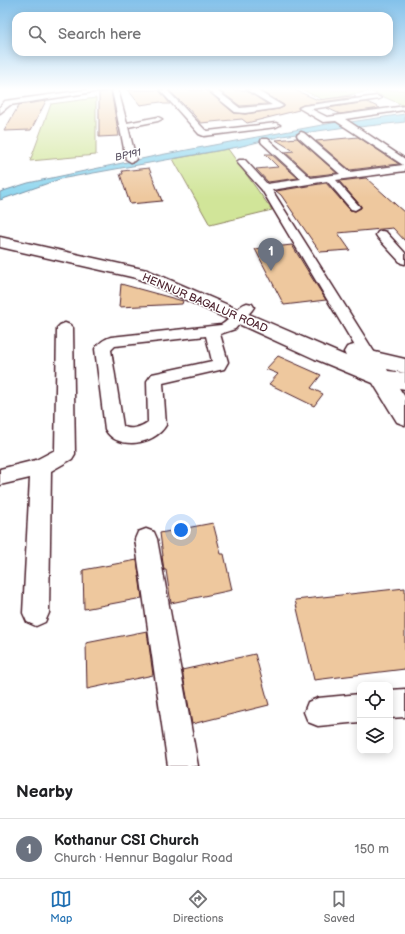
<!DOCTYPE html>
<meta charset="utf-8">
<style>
:root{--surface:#fff;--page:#f6f6f6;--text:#202124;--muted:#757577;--line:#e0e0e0;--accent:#1f6fb2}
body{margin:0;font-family:"Balsamiq Sans",sans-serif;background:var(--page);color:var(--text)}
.controls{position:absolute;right:12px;bottom:12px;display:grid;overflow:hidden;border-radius:8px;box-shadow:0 2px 10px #0003}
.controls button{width:36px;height:36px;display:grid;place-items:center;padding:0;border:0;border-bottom:1px solid var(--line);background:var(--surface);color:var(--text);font:20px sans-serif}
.you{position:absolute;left:181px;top:530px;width:14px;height:14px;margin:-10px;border:3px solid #fff;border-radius:50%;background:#1a73e8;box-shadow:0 0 0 6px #1a73e833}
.badge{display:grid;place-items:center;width:26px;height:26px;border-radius:50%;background:var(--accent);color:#fff;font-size:13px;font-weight:700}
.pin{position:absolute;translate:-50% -33px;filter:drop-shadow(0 1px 2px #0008)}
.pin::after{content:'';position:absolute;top:21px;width:14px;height:12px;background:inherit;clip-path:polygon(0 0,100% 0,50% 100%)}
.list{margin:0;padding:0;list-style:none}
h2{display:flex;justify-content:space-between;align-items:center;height:52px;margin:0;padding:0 16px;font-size:17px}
h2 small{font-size:13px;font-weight:400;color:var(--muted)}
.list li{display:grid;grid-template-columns:26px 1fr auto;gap:12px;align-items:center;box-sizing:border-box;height:60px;padding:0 16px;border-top:1px solid var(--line)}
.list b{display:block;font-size:15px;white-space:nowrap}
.list p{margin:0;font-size:13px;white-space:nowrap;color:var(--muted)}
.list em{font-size:13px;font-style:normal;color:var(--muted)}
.icon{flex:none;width:22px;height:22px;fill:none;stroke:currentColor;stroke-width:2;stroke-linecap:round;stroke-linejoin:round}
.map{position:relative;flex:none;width:405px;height:766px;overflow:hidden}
.search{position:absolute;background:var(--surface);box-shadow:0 2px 10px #0003;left:12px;right:12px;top:12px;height:44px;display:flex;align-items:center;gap:10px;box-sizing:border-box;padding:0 14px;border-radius:12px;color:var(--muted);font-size:15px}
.sheet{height:112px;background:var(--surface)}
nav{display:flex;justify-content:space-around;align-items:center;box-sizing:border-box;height:56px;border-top:1px solid var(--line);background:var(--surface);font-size:11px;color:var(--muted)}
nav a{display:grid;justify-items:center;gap:2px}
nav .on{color:var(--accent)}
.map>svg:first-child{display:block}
.green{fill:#d1e599;stroke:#8e8262}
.water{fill:#8dd5ee;stroke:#728ca0}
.building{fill:#eec89e;stroke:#4a1f2b}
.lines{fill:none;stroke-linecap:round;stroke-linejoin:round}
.minor-casing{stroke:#4a1f2b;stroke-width:3}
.major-casing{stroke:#4a1f2b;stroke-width:3}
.minor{fill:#fff;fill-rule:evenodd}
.major{fill:#fff;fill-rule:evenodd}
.labels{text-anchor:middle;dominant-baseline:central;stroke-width:3;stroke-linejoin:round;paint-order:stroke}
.far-water-label{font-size:10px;font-style:italic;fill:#5e5666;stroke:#fff}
.street-label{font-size:11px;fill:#4a1f2b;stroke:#fff}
</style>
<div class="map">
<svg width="405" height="766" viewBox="0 0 405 766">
<rect width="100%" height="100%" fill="#fff"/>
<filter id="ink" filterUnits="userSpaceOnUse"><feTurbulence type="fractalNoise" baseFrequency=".025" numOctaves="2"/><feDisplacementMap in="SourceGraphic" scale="8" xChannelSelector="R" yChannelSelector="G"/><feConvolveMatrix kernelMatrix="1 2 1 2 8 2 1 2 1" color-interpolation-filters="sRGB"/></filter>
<g filter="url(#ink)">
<path class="green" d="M303 90H405V106L370 91 323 100Z
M96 98V155L30 161 51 104Z
M228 149 272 210 210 225 173 159Z"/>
<path class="water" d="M405 114V122L359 127 350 122Z
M338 122 346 127 282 136 238 147 60 179 0 200V192L28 183 160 155Z"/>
<path class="building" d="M128 90H159L170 104H163L161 102 140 105Z
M169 90H207L234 113 245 114 279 109 284 107V105L260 90H295L318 100 351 96 356 97 303 105 298 107 299 110 247 123 242 119 201 123 187 107H186Z
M219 90H246L267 104 240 106Z
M111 91 119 136 99 137V93Z
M46 101 31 130 4 131 19 105Z
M367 102 380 108 340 114 327 108Z
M358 137 399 164 350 170 316 141Z
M297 138 337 173 311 176 285 152 294 151 276 140Z
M265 154H271L298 178 268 182 256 169 278 167Z
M149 168 162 201 130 204 120 174H123L122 171Z
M366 178 405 213V241L393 228 338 233 350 250 320 252 281 195 276 191 326 183 350 210 355 211 361 208V206L339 181Z
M292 245 312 278 326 300 284 305 255 249Z
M121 284 183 301 182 304 119 307Z
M278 356 321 375 311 388 323 394 314 406 269 384 278 374 266 369Z
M213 523 221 554H224L232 590 171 603 166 570H164L162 556H163L160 533Z
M137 560 142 598 84 609 83 570Z
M405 588V669L314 680 295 600Z
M147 631 153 675 87 689 86 643Z
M255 654 269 705 192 724 182 670Z"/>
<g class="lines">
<defs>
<path id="minor" d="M85 90H106L10 105 0 113V107L5 101Z
M112 90H118L127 123 158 117 162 119 158 121 128 127 136 159 134 161 131 162 126 159 120 128 118 126 119 125Z
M160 90H167L205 130 208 131 276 123 280 125 276 127 204 136 199 134Z
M208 90H216L240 108 272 105 247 90H256L283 106 279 108 245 113 235 112Z
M377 96 381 98 379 99 311 109 327 117 405 106 404 110 345 119 405 159V171L336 180 360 207 355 210 351 209 327 181 272 190 378 358 376 362 370 363 364 362 362 358 262 190 237 162 239 160H245L267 184 301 179 262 143 261 141 262 139H268L311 178 340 174 298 137 297 135 301 132 304 133 350 172 403 165 336 121 323 122 299 108 303 106Z
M382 231 386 232 405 253V264L401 263 378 238 376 235 378 232Z
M247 303 252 304 254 307 252 310 235 329 220 334 228 362 224 369 163 383 166 425C155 445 116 451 105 429L95 349C99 343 104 339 111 337L221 325C231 320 236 306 247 303ZM206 336 212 361 152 374 147 381 148 422C141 427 130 431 123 426L111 350 115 346Z
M65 323 70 325 73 328 75 454 72 459 51 471 49 613 45 622 36 626 27 622 23 613 30 478 0 485V469L36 460 55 450 57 328 60 325Z
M146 529 154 532 157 539 198 766H168L135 539 138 532Z
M405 689V717L390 718V690Z
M360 694V722L318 726 308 722 304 712 308 702 318 698Z"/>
<path id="major" d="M0 237 147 270 346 356 344 352 347 347 354 345 375 352 405 359V373L387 369 388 371 405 373V389L399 388 405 397V425L397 422 373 383 315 359 149 283 136 278 0 247Z"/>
</defs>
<use href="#minor" class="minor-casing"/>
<use href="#major" class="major-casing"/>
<use href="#minor" class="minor"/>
<use href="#major" class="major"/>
</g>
</g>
<linearGradient id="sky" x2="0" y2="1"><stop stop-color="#83c1ea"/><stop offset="0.45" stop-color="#fff"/><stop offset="1" stop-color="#fff" stop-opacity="0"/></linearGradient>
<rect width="405" height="198" fill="url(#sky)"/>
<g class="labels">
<g class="far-water-label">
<text transform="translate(128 155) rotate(-12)">BP191</text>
</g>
<g class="street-label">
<text transform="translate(205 303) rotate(23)">HENNUR BAGALUR ROAD</text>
</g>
</g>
</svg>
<div class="controls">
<button><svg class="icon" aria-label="locate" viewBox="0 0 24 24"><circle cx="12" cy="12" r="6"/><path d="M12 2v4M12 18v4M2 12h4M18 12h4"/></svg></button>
<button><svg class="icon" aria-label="layers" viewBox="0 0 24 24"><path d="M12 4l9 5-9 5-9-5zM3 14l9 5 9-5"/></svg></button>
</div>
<div class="you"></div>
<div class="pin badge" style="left:271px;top:271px;background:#6b7280">1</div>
<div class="search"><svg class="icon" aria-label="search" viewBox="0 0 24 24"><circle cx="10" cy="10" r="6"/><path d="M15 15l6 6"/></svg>Search here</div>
</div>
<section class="sheet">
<h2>Nearby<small></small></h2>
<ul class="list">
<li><span class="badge" style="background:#6b7280">1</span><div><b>Kothanur CSI Church</b><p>Church · Hennur Bagalur Road</p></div><em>150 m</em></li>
</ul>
</section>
<nav>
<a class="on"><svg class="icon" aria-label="map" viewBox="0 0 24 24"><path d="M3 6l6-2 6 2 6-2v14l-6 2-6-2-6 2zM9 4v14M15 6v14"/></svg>Map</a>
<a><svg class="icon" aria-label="directions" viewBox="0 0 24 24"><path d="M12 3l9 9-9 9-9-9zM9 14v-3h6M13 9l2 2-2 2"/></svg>Directions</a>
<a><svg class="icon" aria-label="saved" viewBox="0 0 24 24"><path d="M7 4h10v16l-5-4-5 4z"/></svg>Saved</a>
</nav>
